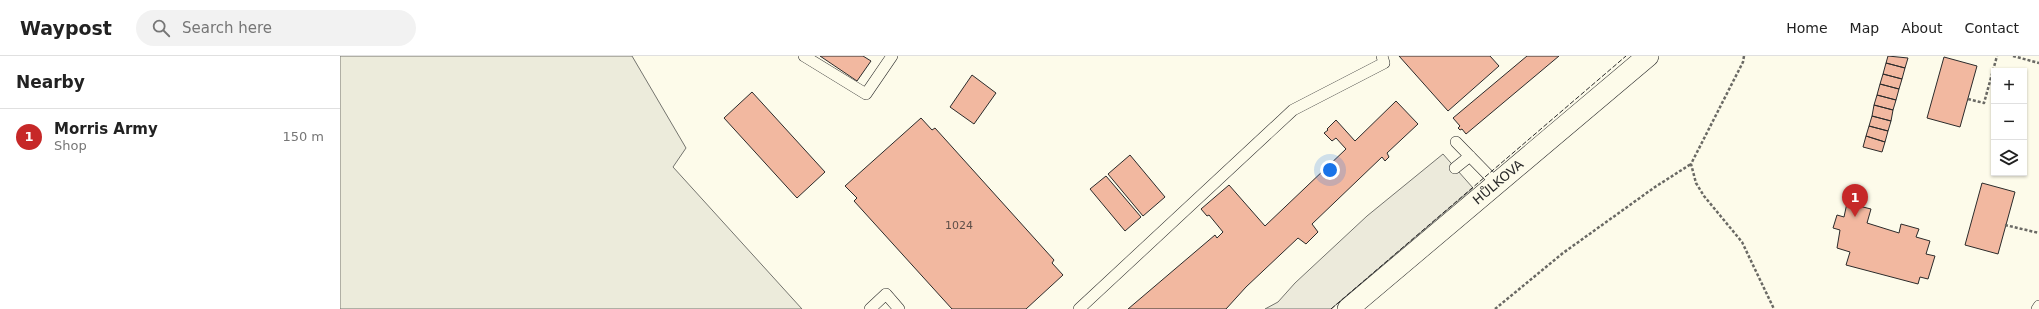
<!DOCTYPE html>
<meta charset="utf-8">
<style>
:root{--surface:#fff;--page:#f2f2f2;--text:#222;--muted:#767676;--line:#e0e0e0;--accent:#c62828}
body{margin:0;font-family:"DejaVu Sans",sans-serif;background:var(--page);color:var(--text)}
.controls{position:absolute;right:12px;top:12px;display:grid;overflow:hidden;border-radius:0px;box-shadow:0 1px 3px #0004}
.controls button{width:36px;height:36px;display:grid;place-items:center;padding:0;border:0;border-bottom:1px solid var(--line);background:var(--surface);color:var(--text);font:20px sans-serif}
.you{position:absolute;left:990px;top:114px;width:14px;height:14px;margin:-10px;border:3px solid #fff;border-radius:50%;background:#1a73e8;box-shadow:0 0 0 6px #1a73e833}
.badge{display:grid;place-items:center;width:26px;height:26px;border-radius:50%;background:var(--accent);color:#fff;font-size:13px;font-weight:700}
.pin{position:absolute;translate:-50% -33px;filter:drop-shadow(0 1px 2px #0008)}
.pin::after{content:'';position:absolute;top:21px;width:14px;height:12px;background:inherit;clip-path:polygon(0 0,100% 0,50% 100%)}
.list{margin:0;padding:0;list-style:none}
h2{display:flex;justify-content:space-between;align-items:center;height:52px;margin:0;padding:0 16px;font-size:17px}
h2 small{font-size:13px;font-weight:400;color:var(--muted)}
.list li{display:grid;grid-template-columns:26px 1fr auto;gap:12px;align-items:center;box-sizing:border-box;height:56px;padding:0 16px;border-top:1px solid var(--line)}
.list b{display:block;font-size:15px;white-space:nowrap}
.list p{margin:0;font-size:13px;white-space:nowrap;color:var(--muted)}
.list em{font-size:13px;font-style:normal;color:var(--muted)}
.icon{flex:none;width:22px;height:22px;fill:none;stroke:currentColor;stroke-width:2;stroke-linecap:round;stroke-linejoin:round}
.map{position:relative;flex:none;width:1699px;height:253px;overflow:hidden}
header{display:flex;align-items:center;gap:24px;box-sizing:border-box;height:56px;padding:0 20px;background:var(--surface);border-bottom:1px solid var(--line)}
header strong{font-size:19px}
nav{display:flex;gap:22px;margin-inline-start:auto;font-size:14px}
.search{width:280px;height:36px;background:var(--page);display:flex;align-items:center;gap:10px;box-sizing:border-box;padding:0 14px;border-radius:22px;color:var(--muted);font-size:15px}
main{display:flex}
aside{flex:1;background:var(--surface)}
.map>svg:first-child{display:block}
.green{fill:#ecebdb;stroke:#74746e}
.parking{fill:#eceadb;stroke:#74746e}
.building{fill:#f2b8a0;stroke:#2b2b2b}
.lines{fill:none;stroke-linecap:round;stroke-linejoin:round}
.lane-casing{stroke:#2b2b2b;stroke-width:12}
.street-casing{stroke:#2b2b2b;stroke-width:22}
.path{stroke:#6a6964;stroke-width:2.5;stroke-dasharray:3 2;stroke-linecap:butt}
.lane{stroke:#fdfbea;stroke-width:11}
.street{stroke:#fdfbea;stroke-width:21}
.fence{stroke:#2b2b2b;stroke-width:1;stroke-dasharray:5 2;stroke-linecap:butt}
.labels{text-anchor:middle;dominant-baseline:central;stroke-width:3;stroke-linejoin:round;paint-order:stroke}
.number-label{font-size:11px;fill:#5d4e48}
.street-label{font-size:13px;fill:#2b2b2b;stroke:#fdfbea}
</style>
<header>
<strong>Waypost</strong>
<div class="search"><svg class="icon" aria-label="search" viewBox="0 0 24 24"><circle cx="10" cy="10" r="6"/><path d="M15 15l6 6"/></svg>Search here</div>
<nav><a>Home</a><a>Map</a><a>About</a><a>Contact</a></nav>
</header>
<main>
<aside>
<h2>Nearby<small></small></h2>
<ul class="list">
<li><span class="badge">1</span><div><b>Morris Army</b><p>Shop</p></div><em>150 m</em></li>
</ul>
</aside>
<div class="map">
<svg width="1699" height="253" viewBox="0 0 1699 253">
<rect width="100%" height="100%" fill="#fdfbea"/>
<path class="green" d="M0 0H292L346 92 333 111 462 253H0Z"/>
<path class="parking" d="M1103 98 1133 132 991 253H925L938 246 955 227 1027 160Z"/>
<path class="building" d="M480 0H523L531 5 517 25Z
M1059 0H1150L1159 10 1108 55Z
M1187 0H1219L1126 78 1122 73 1120 74 1118 72 1120 70 1113 62Z
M1548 0 1568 2 1565 12 1546 7Z
M1604 1 1637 10 1620 71 1587 62Z
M1546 7 1565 12 1562 23 1543 18Z
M1543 18 1562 23 1559 33 1540 28Z
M632 19 656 37 634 68 610 51Z
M1540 28 1559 33 1556 44 1537 39Z
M412 36 485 116 457 142 384 62Z
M1537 39 1556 44 1553 54 1534 49Z
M1056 45 1078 68 1047 97 1049 101 1045 105 1042 101 972 168 978 176 966 188 958 182 906 231 886 253H788L875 179 877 182 883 176 869 159 867 160 861 153 889 129 925 170 1006 93 996 82 992 85 984 77 988 74 987 73 996 64 1015 85Z
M1534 49 1553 54 1551 65 1532 60Z
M1532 60 1551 65 1548 75 1529 70Z
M581 62 592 74 595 72 714 204 712 207 723 219 686 253H612L514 145 517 142 505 130Z
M1529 70 1548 75 1545 86 1526 80Z
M1526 80 1545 86 1542 96 1523 91Z
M790 99 825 141 803 160 768 118Z
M766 120 801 161 785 175 750 133Z
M1642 127 1675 136 1658 198 1625 189Z
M1507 147 1531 153 1527 167 1559 177 1561 168 1579 173 1576 181 1590 185 1586 198 1595 200 1588 223 1580 221 1578 228 1506 209 1510 196 1497 192 1500 174 1493 172 1497 159 1504 161Z"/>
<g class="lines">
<defs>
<path id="lane" d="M464 0 526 38 552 0
M1116 86 1156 127
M1115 112 1130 100
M530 253 546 238 559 253
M739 253 953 54 1044 7 1042 0
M1697 253 1699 250"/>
<path id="street" d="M1008 253 1308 0"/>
</defs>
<use href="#lane" class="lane-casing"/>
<use href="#street" class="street-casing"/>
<path class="path" d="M1404 0 1403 6 1351 108 1356 127 1364 140 1402 186 1434 253
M1673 0 1699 7
M1628 43 1644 47 1657 0
M1665 169 1699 177
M1155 253 1223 197 1315 131 1351 108"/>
<use href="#lane" class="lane"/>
<use href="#street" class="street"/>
<path class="fence" d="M991 253 1286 0"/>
</g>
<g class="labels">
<g class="number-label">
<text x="619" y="169">1024</text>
</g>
<g class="street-label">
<text transform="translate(1158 126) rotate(-40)">HŮLKOVA</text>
</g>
</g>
</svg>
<div class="controls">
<button>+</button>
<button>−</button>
<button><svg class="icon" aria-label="layers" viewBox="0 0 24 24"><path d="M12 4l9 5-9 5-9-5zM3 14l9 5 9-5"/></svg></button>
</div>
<div class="you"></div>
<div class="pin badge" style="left:1515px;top:161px">1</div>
</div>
</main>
